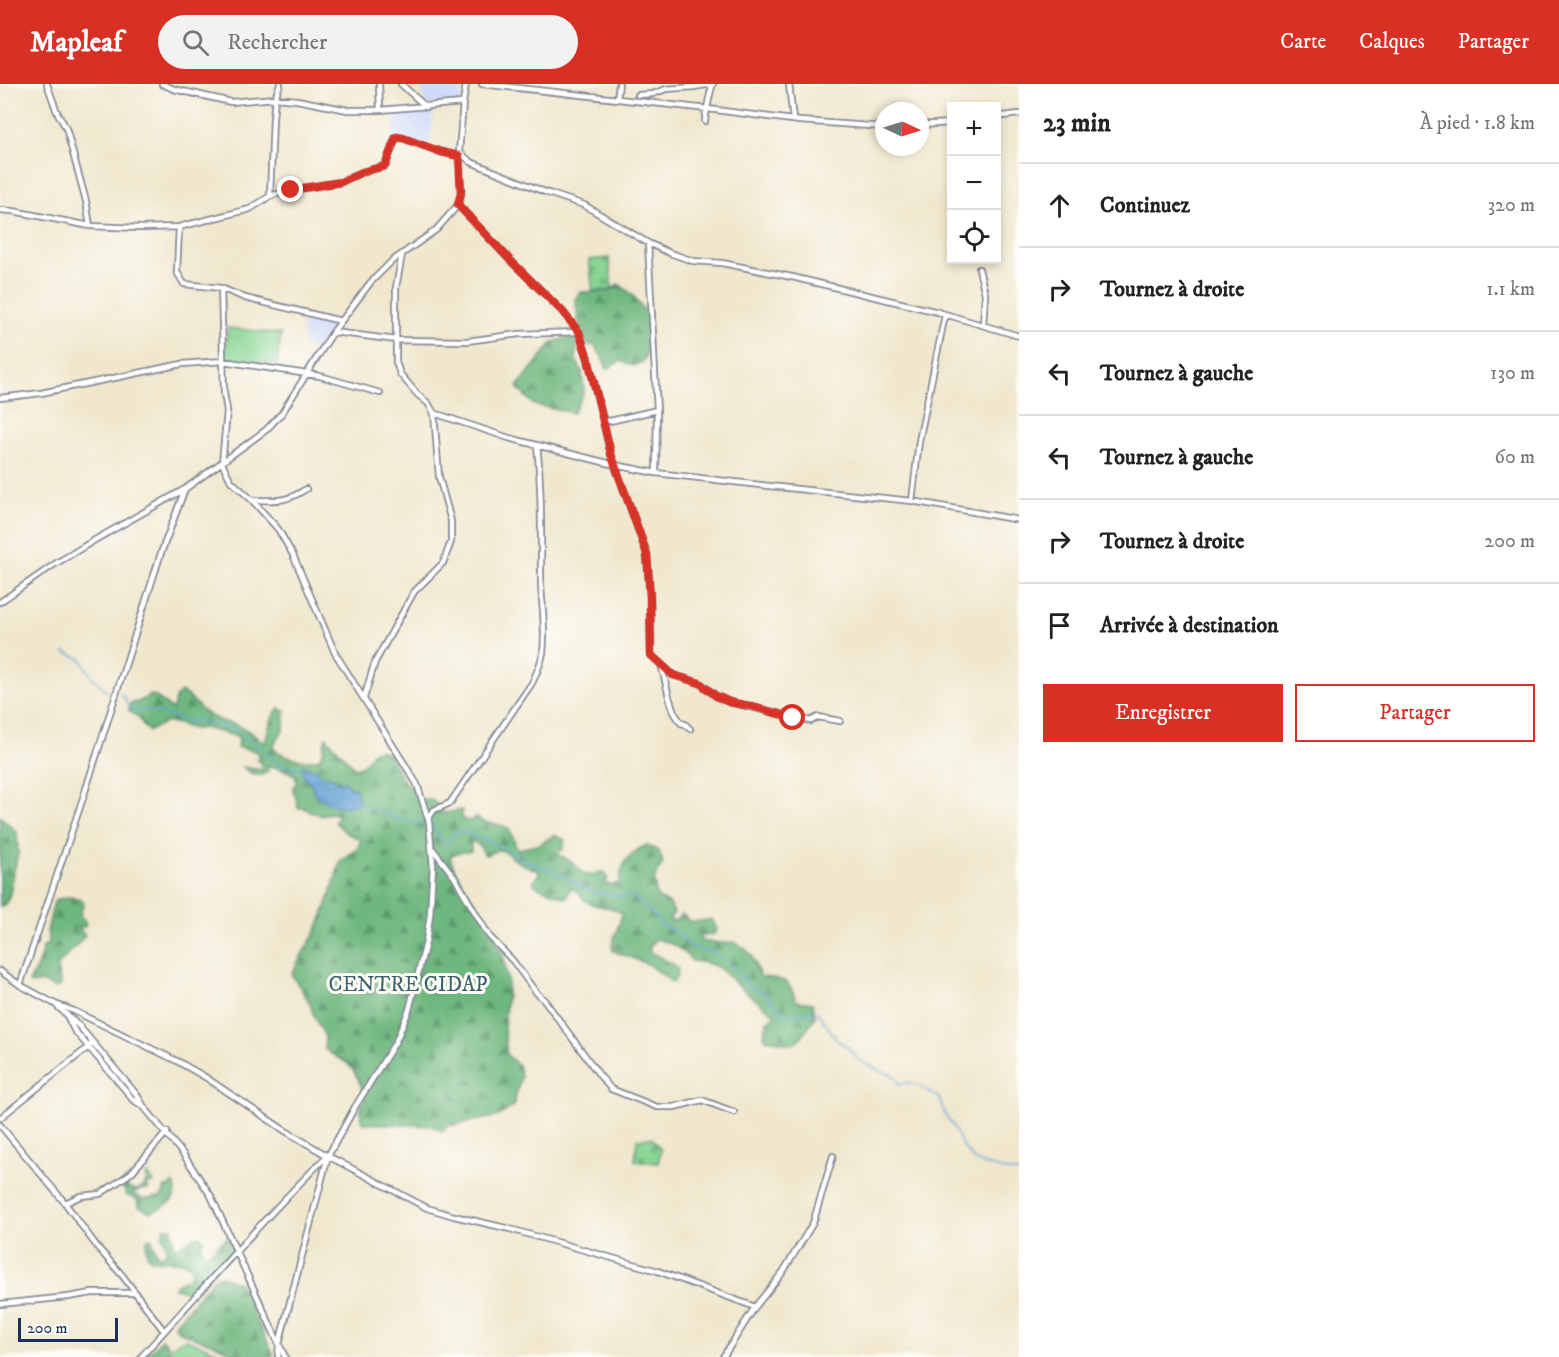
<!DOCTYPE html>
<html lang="fr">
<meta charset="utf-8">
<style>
:root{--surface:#fff;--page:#f2f2f2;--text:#222;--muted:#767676;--line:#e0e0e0;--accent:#d93025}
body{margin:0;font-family:"IM FELL DW Pica",serif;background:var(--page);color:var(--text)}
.controls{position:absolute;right:18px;top:18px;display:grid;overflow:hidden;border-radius:0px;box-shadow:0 3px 9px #0003}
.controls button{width:54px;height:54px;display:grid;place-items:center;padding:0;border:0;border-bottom:2px solid var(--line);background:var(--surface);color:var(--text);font:30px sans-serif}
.compass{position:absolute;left:875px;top:18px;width:54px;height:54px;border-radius:50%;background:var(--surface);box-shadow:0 3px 9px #0003;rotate:94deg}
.scale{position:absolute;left:18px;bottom:15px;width:100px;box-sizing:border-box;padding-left:6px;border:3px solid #1b2f5e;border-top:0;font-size:16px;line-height:21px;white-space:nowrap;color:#1b2f5e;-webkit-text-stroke:4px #fdfcf7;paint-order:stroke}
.stop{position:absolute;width:18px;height:18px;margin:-14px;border:4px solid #d93025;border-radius:50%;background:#fff}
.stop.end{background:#d93025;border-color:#fff;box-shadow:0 2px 6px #0008}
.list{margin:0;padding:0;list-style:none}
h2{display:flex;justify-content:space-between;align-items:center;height:78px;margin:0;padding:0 24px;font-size:26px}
h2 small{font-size:20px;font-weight:400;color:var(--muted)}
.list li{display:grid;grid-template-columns:39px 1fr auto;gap:18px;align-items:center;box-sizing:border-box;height:84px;padding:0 24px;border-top:2px solid var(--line)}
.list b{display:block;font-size:22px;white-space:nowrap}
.list em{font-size:20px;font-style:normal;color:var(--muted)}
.actions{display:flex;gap:12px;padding:18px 24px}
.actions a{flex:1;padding:14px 0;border:2px solid var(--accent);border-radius:0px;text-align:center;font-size:21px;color:var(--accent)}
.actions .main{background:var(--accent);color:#fff}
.icon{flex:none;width:33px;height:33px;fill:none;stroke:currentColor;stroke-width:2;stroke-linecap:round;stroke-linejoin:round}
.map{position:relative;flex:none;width:1019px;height:1273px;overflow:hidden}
header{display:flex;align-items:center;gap:36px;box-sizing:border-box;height:84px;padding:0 30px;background:var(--accent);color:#fff}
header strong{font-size:28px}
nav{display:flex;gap:33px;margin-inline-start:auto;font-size:21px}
.search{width:420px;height:54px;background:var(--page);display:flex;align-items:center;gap:15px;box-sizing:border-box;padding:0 21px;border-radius:33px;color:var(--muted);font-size:22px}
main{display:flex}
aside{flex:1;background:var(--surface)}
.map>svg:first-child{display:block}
.built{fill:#d0daf9}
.forest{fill:url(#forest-firs);stroke:#44736e;stroke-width:1.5}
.cemetery{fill:url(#cemetery-stones);stroke:#528279;stroke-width:1.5}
.pitch{fill:#89d694;stroke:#528279;stroke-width:1.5}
.water{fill:url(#water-waves);stroke:#3f699a;stroke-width:1.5}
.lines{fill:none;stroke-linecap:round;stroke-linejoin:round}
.stream{stroke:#63a3d6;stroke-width:1.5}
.minor-casing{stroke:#868b96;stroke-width:8}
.minor{stroke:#fff;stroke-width:4.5}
.route{stroke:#d93025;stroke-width:8}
.labels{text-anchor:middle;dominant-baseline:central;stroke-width:6;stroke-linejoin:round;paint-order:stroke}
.park-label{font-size:21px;fill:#3c616e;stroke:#fdfcf7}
</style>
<header>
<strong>Mapleaf</strong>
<div class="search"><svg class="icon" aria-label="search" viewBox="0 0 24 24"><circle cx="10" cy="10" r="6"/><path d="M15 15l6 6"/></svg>Rechercher</div>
<nav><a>Carte</a><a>Calques</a><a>Partager</a></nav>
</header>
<main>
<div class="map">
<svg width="1019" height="1273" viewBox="0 0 1019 1273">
<defs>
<pattern id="forest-firs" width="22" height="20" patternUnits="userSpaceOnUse" patternTransform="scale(1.5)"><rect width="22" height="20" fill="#6eb77e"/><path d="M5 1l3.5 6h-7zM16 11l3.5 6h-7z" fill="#5a956a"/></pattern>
<pattern id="cemetery-stones" width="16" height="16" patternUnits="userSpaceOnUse" patternTransform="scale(1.5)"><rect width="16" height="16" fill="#89d694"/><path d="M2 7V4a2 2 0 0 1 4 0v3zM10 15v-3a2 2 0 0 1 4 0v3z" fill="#76b882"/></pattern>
<pattern id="water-waves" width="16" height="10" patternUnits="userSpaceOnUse" patternTransform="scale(1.5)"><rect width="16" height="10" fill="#63a3d6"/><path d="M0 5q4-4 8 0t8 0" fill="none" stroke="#5185b1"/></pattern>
</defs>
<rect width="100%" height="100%" fill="#fdfcf7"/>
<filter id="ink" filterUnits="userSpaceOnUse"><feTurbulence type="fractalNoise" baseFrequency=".0167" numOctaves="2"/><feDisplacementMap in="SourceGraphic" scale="12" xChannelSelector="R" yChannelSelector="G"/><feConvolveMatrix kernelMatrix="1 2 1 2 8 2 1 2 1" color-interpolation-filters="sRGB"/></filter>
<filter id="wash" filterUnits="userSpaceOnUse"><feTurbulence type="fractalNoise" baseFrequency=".008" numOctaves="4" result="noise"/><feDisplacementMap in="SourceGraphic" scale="24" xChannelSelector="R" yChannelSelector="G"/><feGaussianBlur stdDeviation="1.35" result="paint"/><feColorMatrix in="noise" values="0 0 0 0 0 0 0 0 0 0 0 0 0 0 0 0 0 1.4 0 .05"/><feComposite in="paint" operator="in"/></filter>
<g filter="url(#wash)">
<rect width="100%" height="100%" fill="#f0e7cd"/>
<path class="built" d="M420 0H462L461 19 427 22Z
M435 24 429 59 420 64 389 61 398 27Z
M304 232 338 238 316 268 310 265 303 258 302 245Z"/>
<path class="forest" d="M618 200C629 207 636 213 642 224L649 227V263L643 278 633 282 620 277 607 285 601 271 593 260 589 262C578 249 578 231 575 215L580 208 610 207Z
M578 251 576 276 582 287 584 308 573 329 534 321 517 303 553 258Z
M181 608C192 612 197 624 207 630 217 636 222 637 233 640 245 643 256 652 265 660 268 647 269 635 279 624L285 627 284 645 274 660V665C283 672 313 682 321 672 324 668 324 659 326 653L355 684C365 682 369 674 373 667L381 666 390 671 405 699 408 700 419 716C437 713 433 720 445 729L462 726V735L470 737 475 733C480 735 484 739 489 739 512 743 509 742 516 763L519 765 540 760 554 751 565 756 563 766 556 769 570 777 584 790 591 791 596 789 604 788 608 795 603 799 611 801 619 799C622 778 627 770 647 761L659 767 663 779C653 794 653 795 657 813L670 820 674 829 669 835 674 837 679 834 682 830 691 838 712 835 717 845 714 850 701 852 700 857 722 859 734 858 745 864 752 872 760 893C783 895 789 894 796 917L813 919 815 933C808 942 804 953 795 959 781 962 779 954 767 956L764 952 765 944 769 943 766 939 775 931C764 922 752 913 741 904 722 887 720 879 692 877 680 863 673 859 655 855L650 863V868L673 880 678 885 677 892 673 899 648 880 613 867 612 861 622 830C611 821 601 824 589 819 581 815 580 806 571 804L566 814 536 802 533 798 540 788C533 784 524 782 517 777 511 774 507 767 500 766 494 766 490 770 485 771L479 761 471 756V767L457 769 450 772 453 782 462 798 484 833 492 844 504 875 508 897 504 944 507 971 518 981 521 993 513 1022 499 1032 448 1042 443 1047 432 1042 363 1039C359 1030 359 1023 365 1015 362 1003 358 990 348 980 341 974 331 972 324 964L325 953 313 930 310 919 292 891C298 874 309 861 317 845 327 824 334 800 340 777L357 765 361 756 346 749 335 738 338 731C331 728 328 729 322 732L303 724H298L296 714 293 706V702H296V692C287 685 279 685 268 681V686C262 696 250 690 243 683L262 686V680L257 676 261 673 255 667 237 663 239 656V654L236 652 204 644 194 645 171 638H166L149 647 145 644 139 634 129 627 130 619 138 618 151 611C161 613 165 622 173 626L175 614Z
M0 732 17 748 18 770 13 792 11 806 7 819 0 823Z
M68 813H73L76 815 80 814 84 818 80 831 85 837 86 842 79 844 85 851C77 863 65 871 57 883L61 902 54 904 42 898 31 900 29 898C36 888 40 876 43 863L48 860 49 854 47 848 52 825 55 816Z
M148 1090 153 1097V1099L146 1101V1103L149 1104 148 1106 143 1105 133 1109C137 1112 143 1116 147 1115 153 1114 153 1112 159 1114L164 1109V1104L168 1102H171L174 1099C182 1115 165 1123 151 1128L139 1123 136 1115 127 1112 123 1104 124 1097 131 1092H132C131 1095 128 1096 127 1099L128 1104C139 1109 148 1102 146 1091Z
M164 1144H172L174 1163 176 1164C184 1160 190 1153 200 1152L203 1154 201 1164 203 1168 207 1170 227 1153 232 1163V1166L198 1205 193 1209 174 1204 176 1200 189 1193 192 1189 190 1182C189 1181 182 1178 181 1178 164 1173 142 1186 147 1156L151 1154 157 1170 162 1172 166 1169V1160L162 1152Z
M219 1191 239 1199 274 1271 272 1273H238L222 1263 180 1248 174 1241 213 1195Z
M162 1255 169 1262 166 1273H148L147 1271Z"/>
<path class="cemetery" d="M609 174 612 204 608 206 593 207 589 176Z
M652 1054 661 1066 658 1079 635 1077 637 1055Z"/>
<path class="pitch" d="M228 244 281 250 277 280 224 274Z
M187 1255 230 1273H167C170 1263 176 1257 187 1255Z"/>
<path class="water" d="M302 682 318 686 320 690 326 692H330L340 699 345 697 351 705 356 704 359 719 345 723 328 719 316 712 311 700 304 692Z"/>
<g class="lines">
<path class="stream" d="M64 568 81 575 93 594 107 607 114 609
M119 610 124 612 127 621 132 625 151 627 192 638 199 636 236 646 277 678 282 681 303 685
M359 719 400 736 426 740
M431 741C440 748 437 755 447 760L455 748H465L501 762 519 774 562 791 575 799 594 808 635 814 655 832 660 840 677 849 693 863 704 867 713 868 727 878 738 888 749 903 761 907 786 931 812 928 818 929 837 956 849 964 855 972 862 978 878 986 893 991 897 995 898 1000C917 996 923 1005 939 1014L946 1033 952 1040 963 1063 975 1077 1010 1088H1019"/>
</g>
</g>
<g filter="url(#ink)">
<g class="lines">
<defs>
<path id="minor" d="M47 0 57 28 66 44 86 117 90 142
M162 0 174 5 231 18 275 14 297 16 348 26H380L463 19
M379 0 380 26
M401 0 426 23
M482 0 708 25 800 37 884 43
M789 0 793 36
M638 11 653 10 666 5 694 3 711 0
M617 15 619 0
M996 33 1019 30
M705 37C706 29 710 7 713 0
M920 41 951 39
M459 68 471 78 545 108 584 121 648 159 670 169 693 177 722 179 792 193 938 228 1019 252
M270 112 291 106 341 98 362 88 385 82 396 53 403 54 441 68 459 72
M458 121 511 177 562 227 579 248 588 274 611 370 647 470 650 513 651 571 673 591 700 599 716 612 729 618 811 637 818 633 840 637
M0 126 13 127 90 142 140 144 179 143 250 125 270 112 273 34 275 14 280 0
M179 143 177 188 184 200 221 204 245 214 341 237
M648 159 657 326 656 389
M979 185 985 210 983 241
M221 204 224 309 227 327 222 379 231 397 252 416 278 445 293 471 335 569 417 700 429 738 433 782 430 831 426 858 409 926 396 957 355 1023 328 1072 279 1260 278 1273
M333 248 397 256 467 257 519 250 579 248
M0 314 41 309 182 280 223 277 320 292 380 309
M434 329 509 354 615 381 656 389 769 402 912 417 1019 436
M604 336 610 337 657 326
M252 416C276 416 285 419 306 405
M912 417 919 357 945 231
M0 518 55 480 93 457 185 405 266 346 282 329 333 248 370 199 392 177 436 146 458 121 461 109 459 68 463 19 466 0
M661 580 669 613 674 628 681 639 685 640 690 645
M364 614 375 578 414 508 443 479 451 458V437L439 393 434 329 428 319 418 311 400 290 396 278V203L402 171
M428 735 434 726 450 719 532 599C536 590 541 580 543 569 546 546 542 522 541 500 541 453 542 407 537 361
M432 764 455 794 489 852 513 877 535 907 545 917 600 992 611 1005 657 1023H674L702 1016 734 1028
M0 887 20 901 55 920 74 927 177 977 205 993 284 1046 328 1072 427 1124 454 1132 510 1145 658 1187 755 1223
M20 901 83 714 161 469 185 405
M57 922 79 942 137 1011 144 1023 183 1070 211 1112 285 1273
M68 934 74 946 127 1008 132 1015 141 1021
M0 1034 91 961
M0 1041 65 1119 98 1164 122 1191 164 1247
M65 1119 81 1112 100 1110 115 1100 131 1089 167 1048
M0 1220 68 1213 92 1209H136
M141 1273C202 1206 261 1137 326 1073
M723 1273 755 1223 783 1188 813 1139 833 1072"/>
</defs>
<use href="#minor" class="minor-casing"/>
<use href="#minor" class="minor"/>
</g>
</g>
<g class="lines" filter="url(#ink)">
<path class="route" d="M291 106 341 98 362 88 385 82 396 53 403 54 441 68 459 72 461 109 458 121 511 177 562 227 579 248 588 274 611 370 647 470 650 513 651 571 673 591 700 599 716 612 729 618 751 622 793 634"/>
</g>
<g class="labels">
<g class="park-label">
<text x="408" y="901">CENTRE CIDAP</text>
</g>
</g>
</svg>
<div class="controls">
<button>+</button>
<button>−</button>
<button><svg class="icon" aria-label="locate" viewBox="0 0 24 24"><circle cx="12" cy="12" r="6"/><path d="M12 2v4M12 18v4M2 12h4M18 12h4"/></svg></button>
</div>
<svg class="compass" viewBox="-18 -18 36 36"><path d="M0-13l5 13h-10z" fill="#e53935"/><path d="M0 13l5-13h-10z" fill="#767676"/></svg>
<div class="scale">200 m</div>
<div class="stop" style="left:793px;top:634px"></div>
<div class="stop end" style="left:291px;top:106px"></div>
</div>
<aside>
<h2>23 min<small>À pied · 1.8 km</small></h2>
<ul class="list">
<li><svg class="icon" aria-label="ahead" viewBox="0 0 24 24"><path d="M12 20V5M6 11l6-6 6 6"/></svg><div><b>Continuez</b></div><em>320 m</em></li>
<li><svg class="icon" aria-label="right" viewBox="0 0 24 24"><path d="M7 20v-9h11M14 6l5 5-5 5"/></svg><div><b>Tournez à droite</b></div><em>1.1 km</em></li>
<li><svg class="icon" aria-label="left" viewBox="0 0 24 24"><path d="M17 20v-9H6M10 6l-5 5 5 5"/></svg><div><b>Tournez à gauche</b></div><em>130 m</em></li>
<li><svg class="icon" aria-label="left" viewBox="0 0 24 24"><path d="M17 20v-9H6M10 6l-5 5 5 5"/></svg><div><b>Tournez à gauche</b></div><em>60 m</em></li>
<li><svg class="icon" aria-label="right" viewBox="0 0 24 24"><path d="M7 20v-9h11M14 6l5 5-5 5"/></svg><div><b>Tournez à droite</b></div><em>200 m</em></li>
<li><svg class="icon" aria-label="arrive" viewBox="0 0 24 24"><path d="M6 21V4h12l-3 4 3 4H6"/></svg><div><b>Arrivée à destination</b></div></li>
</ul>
<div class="actions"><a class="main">Enregistrer</a><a>Partager</a></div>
</aside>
</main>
